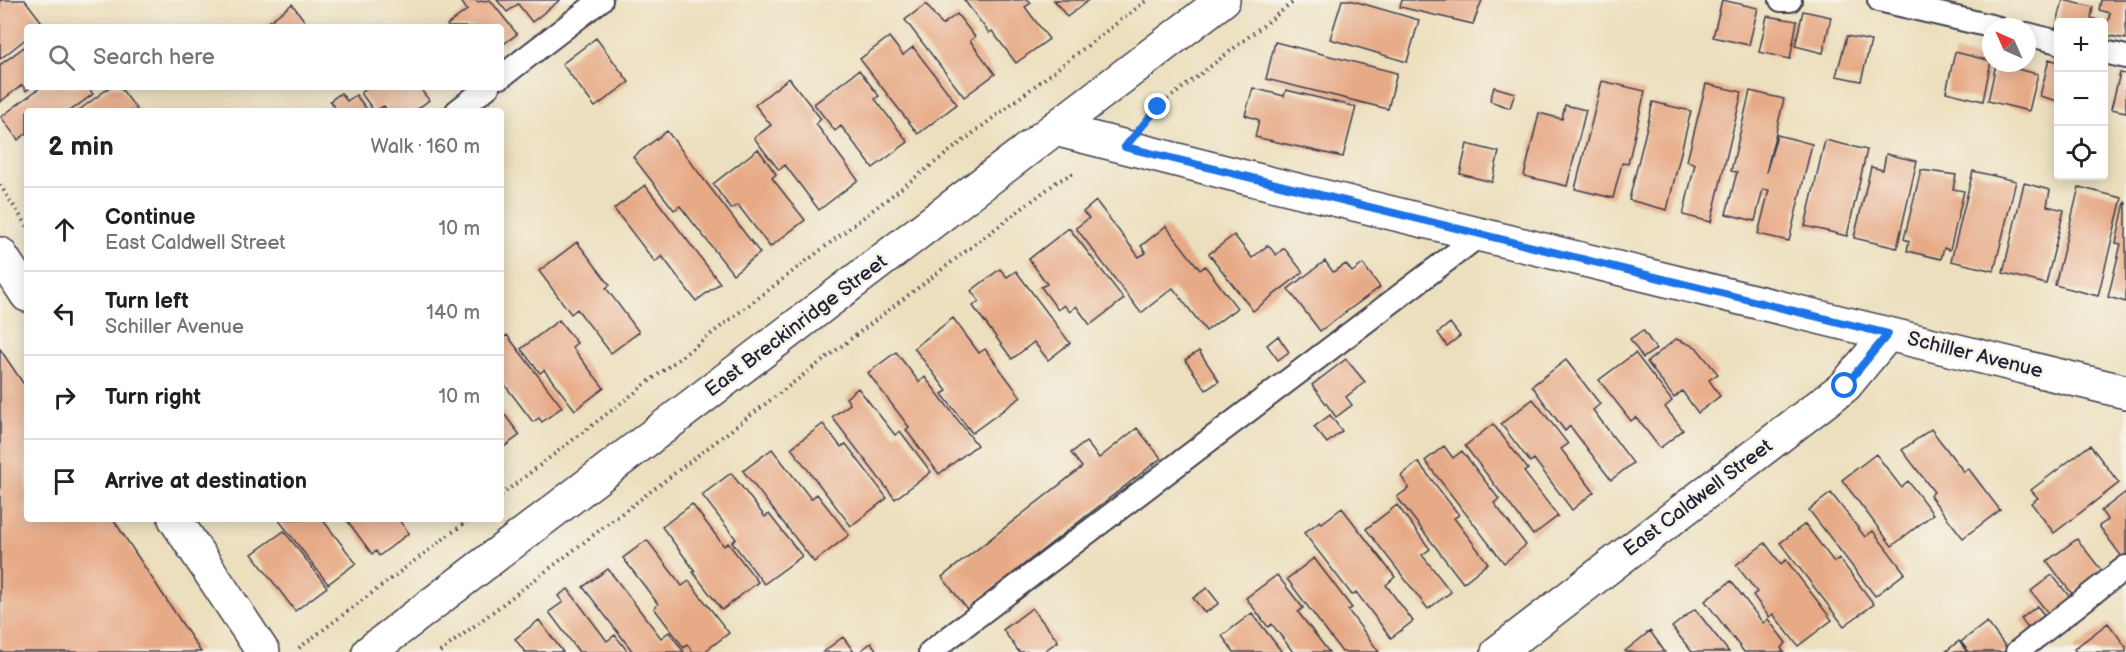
<!DOCTYPE html>
<meta charset="utf-8">
<style>
:root{--surface:#fff;--page:#f2f2f2;--text:#202124;--muted:#757577;--line:#e0e0e0}
body{margin:0;font-family:"Balsamiq Sans",sans-serif;background:var(--page);color:var(--text)}
.controls{position:absolute;right:18px;top:18px;display:grid;overflow:hidden;border-radius:6px;box-shadow:0 3px 15px #0003}
.controls button{width:54px;height:54px;display:grid;place-items:center;padding:0;border:0;border-bottom:2px solid var(--line);background:var(--surface);color:var(--text);font:30px sans-serif}
.compass{position:absolute;left:1982px;top:18px;width:54px;height:54px;border-radius:50%;background:var(--surface);box-shadow:0 3px 15px #0003;rotate:315deg}
.stop{position:absolute;width:18px;height:18px;margin:-14px;border:4px solid #1a73e8;border-radius:50%;background:#fff}
.stop.end{background:#1a73e8;border-color:#fff;box-shadow:0 2px 6px #0008}
.list{margin:0;padding:0;list-style:none}
h2{display:flex;justify-content:space-between;align-items:center;height:78px;margin:0;padding:0 24px;font-size:26px}
h2 small{font-size:20px;font-weight:400;color:var(--muted)}
.list li{display:grid;grid-template-columns:39px 1fr auto;gap:18px;align-items:center;box-sizing:border-box;height:84px;padding:0 24px;border-top:2px solid var(--line)}
.list b{display:block;font-size:22px;white-space:nowrap}
.list p{margin:0;font-size:20px;white-space:nowrap;color:var(--muted)}
.list em{font-size:20px;font-style:normal;color:var(--muted)}
.icon{flex:none;width:33px;height:33px;fill:none;stroke:currentColor;stroke-width:2;stroke-linecap:round;stroke-linejoin:round}
.map{position:relative;flex:none;width:2126px;height:652px;overflow:hidden}
.search{position:absolute;background:var(--surface);box-shadow:0 3px 15px #0003;left:24px;top:24px;width:480px;height:66px;display:flex;align-items:center;gap:15px;box-sizing:border-box;padding:0 21px;border-radius:6px;color:var(--muted);font-size:22px}
.panel{position:absolute;background:var(--surface);box-shadow:0 3px 15px #0003;left:24px;top:108px;width:480px;height:414px;border-radius:6px}
.map>svg:first-child{display:block}
.building{fill:#e7aa87}
.lines{fill:none;stroke-linecap:round;stroke-linejoin:round}
.service-casing{stroke:#403e4e;stroke-width:26}
.minor-casing{stroke:#403e4e;stroke-width:36}
.tertiary-casing{stroke:#403e4e;stroke-width:36}
.path{stroke:#403e4e;stroke-width:4;stroke-dasharray:1.5 4.5;stroke-linecap:butt}
.service{stroke:#fff;stroke-width:22}
.minor{stroke:#fff;stroke-width:33}
.tertiary{stroke:#fff;stroke-width:33}
.route{stroke:#1a73e8;stroke-width:8}
.labels{text-anchor:middle;dominant-baseline:central;stroke-width:5;stroke-linejoin:round;paint-order:stroke}
.street-label{font-size:20px;fill:#22223b;stroke:#f7f3e8}
</style>
<div class="map">
<svg width="2126" height="652" viewBox="0 0 2126 652">
<rect width="100%" height="100%" fill="#f7f3e8"/>
<filter id="ink" filterUnits="userSpaceOnUse"><feTurbulence type="fractalNoise" baseFrequency=".0167" numOctaves="2"/><feDisplacementMap in="SourceGraphic" scale="12" xChannelSelector="R" yChannelSelector="G"/><feConvolveMatrix kernelMatrix="1 2 1 2 8 2 1 2 1" color-interpolation-filters="sRGB"/></filter>
<filter id="wash" filterUnits="userSpaceOnUse"><feTurbulence type="fractalNoise" baseFrequency=".008" numOctaves="4" result="noise"/><feDisplacementMap in="SourceGraphic" scale="24" xChannelSelector="R" yChannelSelector="G"/><feGaussianBlur stdDeviation="1.35" result="paint"/><feColorMatrix in="noise" values="0 0 0 0 0 0 0 0 0 0 0 0 0 0 0 0 0 1.4 0 .05"/><feComposite in="paint" operator="in"/></filter>
<g filter="url(#wash)">
<rect width="100%" height="100%" fill="#ecdfbd"/>
<g id="blocks">
<path class="building" d="M0 0H25L44 25 27 27V38L0 59Z
M463 0H476L477 2 490 0 517 34 501 46V27H448L447 25 467 10 461 1Z
M497 0H560L532 22 518 4 507 12Z
M964 0H1029L1031 3 1025 7 1049 39 1016 63 992 31 989 33Z
M1054 0H1089L1067 17Z
M1342 0H1350L1419 20 1407 62 1330 39Z
M1402 0H1482L1473 24 1400 7Z
M1722 0 1758 8 1749 45 1713 37Z
M2063 0 2093 7 2091 18 2103 22H2058V28L2056 27Z
M2101 0H2126V39L2105 35 2110 13 2099 10Z
M292 4 309 27H262L287 8Z
M926 4 942 25 957 14 975 37 970 41 995 74 964 97 905 20Z
M1803 11 1831 17 1823 53 1795 46Z
M1767 16 1797 21 1790 59 1759 52Z
M1847 36 1871 41 1861 81 1836 76Z
M889 37 903 55 913 47 957 104 918 134 860 59Z
M596 38 629 82 595 107 562 64Z
M1275 42 1397 73 1388 109 1266 79Z
M27 45V87H31L26 91 22 85 0 102V65Z
M1955 52 1991 61 1983 101 1946 92Z
M2049 59 2058 62V101L2040 96Z
M1996 64 2038 74 2029 111 1988 101Z
M859 70 879 96 875 99 908 142 873 168 841 126 835 131 814 104Z
M2120 73 2126 74V112L2111 109Z
M789 78 821 119 816 124 858 180 819 210 785 165 779 170 754 138 771 125 755 105Z
M1602 81 1645 91 1628 164 1622 163 1613 198 1575 189Z
M1706 84 1742 92 1711 222 1683 215 1695 164 1687 161Z
M41 87H88L93 94 70 111H27V133L18 140 1 117Z
M110 87H120L138 111H78Z
M369 87H419L429 100 415 111H388L384 106 374 111 361 93Z
M1494 87 1515 93 1510 108 1490 101Z
M1253 88 1284 96 1286 90 1356 107 1343 157 1255 137 1259 120 1245 115Z
M1750 91 1784 99 1766 173 1777 135 1812 144 1789 241 1758 234 1769 190 1763 189 1755 221 1726 214 1737 172 1731 171Z
M341 93 347 101 356 95 368 111H335L337 110 330 101Z
M1653 102 1691 111 1667 210 1629 200Z
M1565 105 1586 110 1567 186 1524 176 1539 113 1562 119Z
M667 131 760 253 733 274 680 206 674 210 633 157Z
M1825 140 1867 150 1847 236 1805 226Z
M1467 144 1499 152 1492 182 1460 174Z
M758 149 776 174 772 178 805 220 770 247 738 205 731 209 713 184Z
M1886 154 1917 161 1897 248 1854 238 1871 167 1883 170Z
M1921 170 1956 175 1953 189 1964 191 1950 250 1944 248 1941 259 1907 251 1909 241 1904 239Z
M1973 171 2016 181 1994 271 1951 261Z
M2024 183 2050 190 2047 206 2064 210 2046 284 2003 273Z
M645 185 720 283 696 301 662 256 655 262 614 209Z
M2079 187 2122 198 2098 296 2055 285Z
M1096 201 1139 257 1146 253 1141 246 1166 226 1200 270 1205 266 1237 308 1206 331 1173 288 1141 313 1076 228 1089 218 1083 212Z
M2125 202 2126 203V302L2108 297 2121 244 2116 243Z
M1069 228 1124 299 1090 325 1076 306 1070 312 1064 305 1058 310 1041 287 1047 284 1029 259Z
M1234 235 1252 258 1268 245 1276 255 1284 248 1303 272 1253 311 1209 254Z
M577 242 610 285 606 288 639 332 611 353 577 309 571 314 539 271Z
M1325 261 1333 272 1346 264 1352 272 1363 264 1380 287 1320 331 1288 289Z
M1000 269 1007 277 1016 271 1070 343 1048 360 1034 342 1012 359 973 306 979 301 971 291Z
M953 318 979 353 985 349 1021 397 972 433 942 394 947 391 914 348Z
M559 320 577 343 572 347 604 388 575 410 544 370 540 373 521 349Z
M1450 323 1460 336 1447 346 1438 333Z
M1643 330 1656 349 1643 358 1630 339Z
M507 335 562 407 542 422 539 418 533 422 501 380V340Z
M1278 336 1289 352 1278 360 1267 345Z
M1676 339 1696 347 1718 374 1709 380 1720 396 1698 413 1682 391 1674 398 1647 362Z
M0 349 27 389V519H113L201 652H0Z
M1199 351 1219 381 1206 390 1185 360Z
M896 352 919 382 925 377 977 445 939 474 906 430 909 427 868 373Z
M1635 353 1672 401 1665 407 1683 430 1660 448 1636 417 1631 421 1599 380Z
M1346 359 1365 382 1346 397 1352 405 1336 417 1312 385Z
M1566 360 1600 404 1593 410 1633 463 1611 480 1570 426 1565 431 1532 386Z
M858 388 895 435 900 431 931 472 895 499 832 417 850 404 846 398Z
M1533 399 1568 444 1561 449 1594 492 1572 510 1534 459 1530 462 1501 424Z
M501 410 520 435 501 449Z
M1330 415 1342 431 1327 443 1314 427Z
M823 424 841 447 846 444 887 498 851 526 791 448Z
M1493 424 1528 469 1524 472 1558 516 1533 535 1465 446Z
M1137 428 1161 458 967 609 942 577 1082 467 1071 453 1086 442 1099 458Z
M1931 429 1964 472 1968 468 2000 510 1963 538 1930 496 1934 492 1902 450Z
M2090 445 2119 483 2054 533 2031 503 2038 498 2031 490Z
M1444 446 1453 458 1462 451 1499 499 1494 503 1526 545 1504 563 1425 461Z
M772 449 811 499 817 494 849 535 814 562 743 471Z
M1876 454 1901 487 1908 481 1933 514 1892 546 1842 480Z
M1418 462 1459 515 1454 518 1488 563 1463 583 1397 497 1409 488 1401 476Z
M731 473 765 517 769 514 802 556 764 584 732 542 736 539 702 495Z
M2126 492V554L2122 557 2099 526 2108 520 2101 511Z
M1831 493 1865 537 1873 531 1905 573 1875 596 1809 510Z
M692 504 724 546 728 543 758 582 722 610 693 572 695 571 662 527Z
M1397 505 1430 549 1422 555 1451 592 1428 609 1366 529Z
M1342 508 1395 577 1386 585 1413 621 1391 638 1356 592 1352 595 1304 533 1320 521 1322 523Z
M278 519H322L356 563 328 584Z
M346 519H398L409 533 379 556 376 551 372 554Z
M1805 524 1834 562 1839 558 1874 604 1844 626 1780 543Z
M284 531 327 587 295 611 252 554Z
M2077 539 2102 571 2072 594 2047 561Z
M647 540 682 586 689 581 729 633 704 652H693L687 644 684 648 654 608 658 604 623 558Z
M1765 543 1781 564 1786 560 1832 620 1798 646 1773 614 1769 617 1753 595 1757 592 1736 565Z
M1314 558 1352 608 1348 610 1379 652H1342L1287 579Z
M608 569 661 638 669 632 684 652H633L583 587Z
M1277 575 1303 608 1298 612 1329 652H1293L1272 624 1268 627 1246 598Z
M2052 575 2073 601 2051 617 2031 591Z
M1731 581 1763 623 1768 619 1786 643 1781 648 1784 652H1744L1705 601Z
M1207 588 1219 603 1205 613 1193 598Z
M568 589 607 641 615 635 628 652H579L549 612 563 602 558 596Z
M2037 606 2049 621 2032 634 2021 619Z
M1032 608 1058 641 1043 652H1019L1003 630Z
M1695 609 1729 652H1692L1672 627Z
M1252 613 1282 652H1234L1222 636Z
M539 620 563 652H525L515 639Z
M1987 622 2009 651 2008 652H1969L1961 642Z
M2108 623 2126 647V652H2076L2074 649Z
M1650 631 1665 652H1626L1625 651Z
M843 637 854 652H823Z
M1959 641 1967 652H1945Z
M871 643 878 652H859Z"/>
</g>
</g>
<g filter="url(#ink)">
<use href="#blocks" fill-opacity="0" stroke="#403e4e" stroke-width="1.5"/>
<g class="lines">
<defs>
<path id="service" d="M1781 0H1790
M1879 0 1995 27
M2027 34 2058 42
M2104 52 2126 57
M501 77 601 0
M457 111 488 87
M930 652 1480 235
M2017 652 2126 567"/>
<path id="minor" d="M1055 129 1252 179 2126 392
M0 254 27 295
M175 519 263 652
M1498 652 1845 386 1888 334"/>
<path id="tertiary" d="M369 652 1223 0"/>
</defs>
<use href="#service" class="service-casing"/>
<use href="#minor" class="minor-casing"/>
<use href="#tertiary" class="tertiary-casing"/>
<path class="path" d="M1150 116 1158 107 1296 0
M0 185 27 226
M501 495 1147 0
M299 648 470 519
M440 652 1058 181 1076 172"/>
<use href="#service" class="service"/>
<use href="#minor" class="minor"/>
<use href="#tertiary" class="tertiary"/>
</g>
</g>
<g class="lines" filter="url(#ink)">
<path class="route" d="M1158 107 1125 147 1888 334 1845 386"/>
</g>
<g class="labels">
<g class="street-label">
<text transform="translate(796 326) rotate(-37)">East Breckinridge Street</text>
<text transform="translate(1975 355) rotate(14)">Schiller Avenue</text>
<text transform="translate(1698 498) rotate(-37)">East Caldwell Street</text>
</g>
</g>
</svg>
<div class="controls">
<button>+</button>
<button>−</button>
<button><svg class="icon" aria-label="locate" viewBox="0 0 24 24"><circle cx="12" cy="12" r="6"/><path d="M12 2v4M12 18v4M2 12h4M18 12h4"/></svg></button>
</div>
<svg class="compass" viewBox="-18 -18 36 36"><path d="M0-13l5 13h-10z" fill="#e53935"/><path d="M0 13l5-13h-10z" fill="#757577"/></svg>
<div class="stop" style="left:1845px;top:386px"></div>
<div class="stop end" style="left:1158px;top:107px"></div>
<div class="search"><svg class="icon" aria-label="search" viewBox="0 0 24 24"><circle cx="10" cy="10" r="6"/><path d="M15 15l6 6"/></svg>Search here</div>
<section class="panel">
<h2>2 min<small>Walk · 160 m</small></h2>
<ul class="list">
<li><svg class="icon" aria-label="ahead" viewBox="0 0 24 24"><path d="M12 20V5M6 11l6-6 6 6"/></svg><div><b>Continue</b><p>East Caldwell Street</p></div><em>10 m</em></li>
<li><svg class="icon" aria-label="left" viewBox="0 0 24 24"><path d="M17 20v-9H6M10 6l-5 5 5 5"/></svg><div><b>Turn left</b><p>Schiller Avenue</p></div><em>140 m</em></li>
<li><svg class="icon" aria-label="right" viewBox="0 0 24 24"><path d="M7 20v-9h11M14 6l5 5-5 5"/></svg><div><b>Turn right</b></div><em>10 m</em></li>
<li><svg class="icon" aria-label="arrive" viewBox="0 0 24 24"><path d="M6 21V4h12l-3 4 3 4H6"/></svg><div><b>Arrive at destination</b></div></li>
</ul>
</section>
</div>
